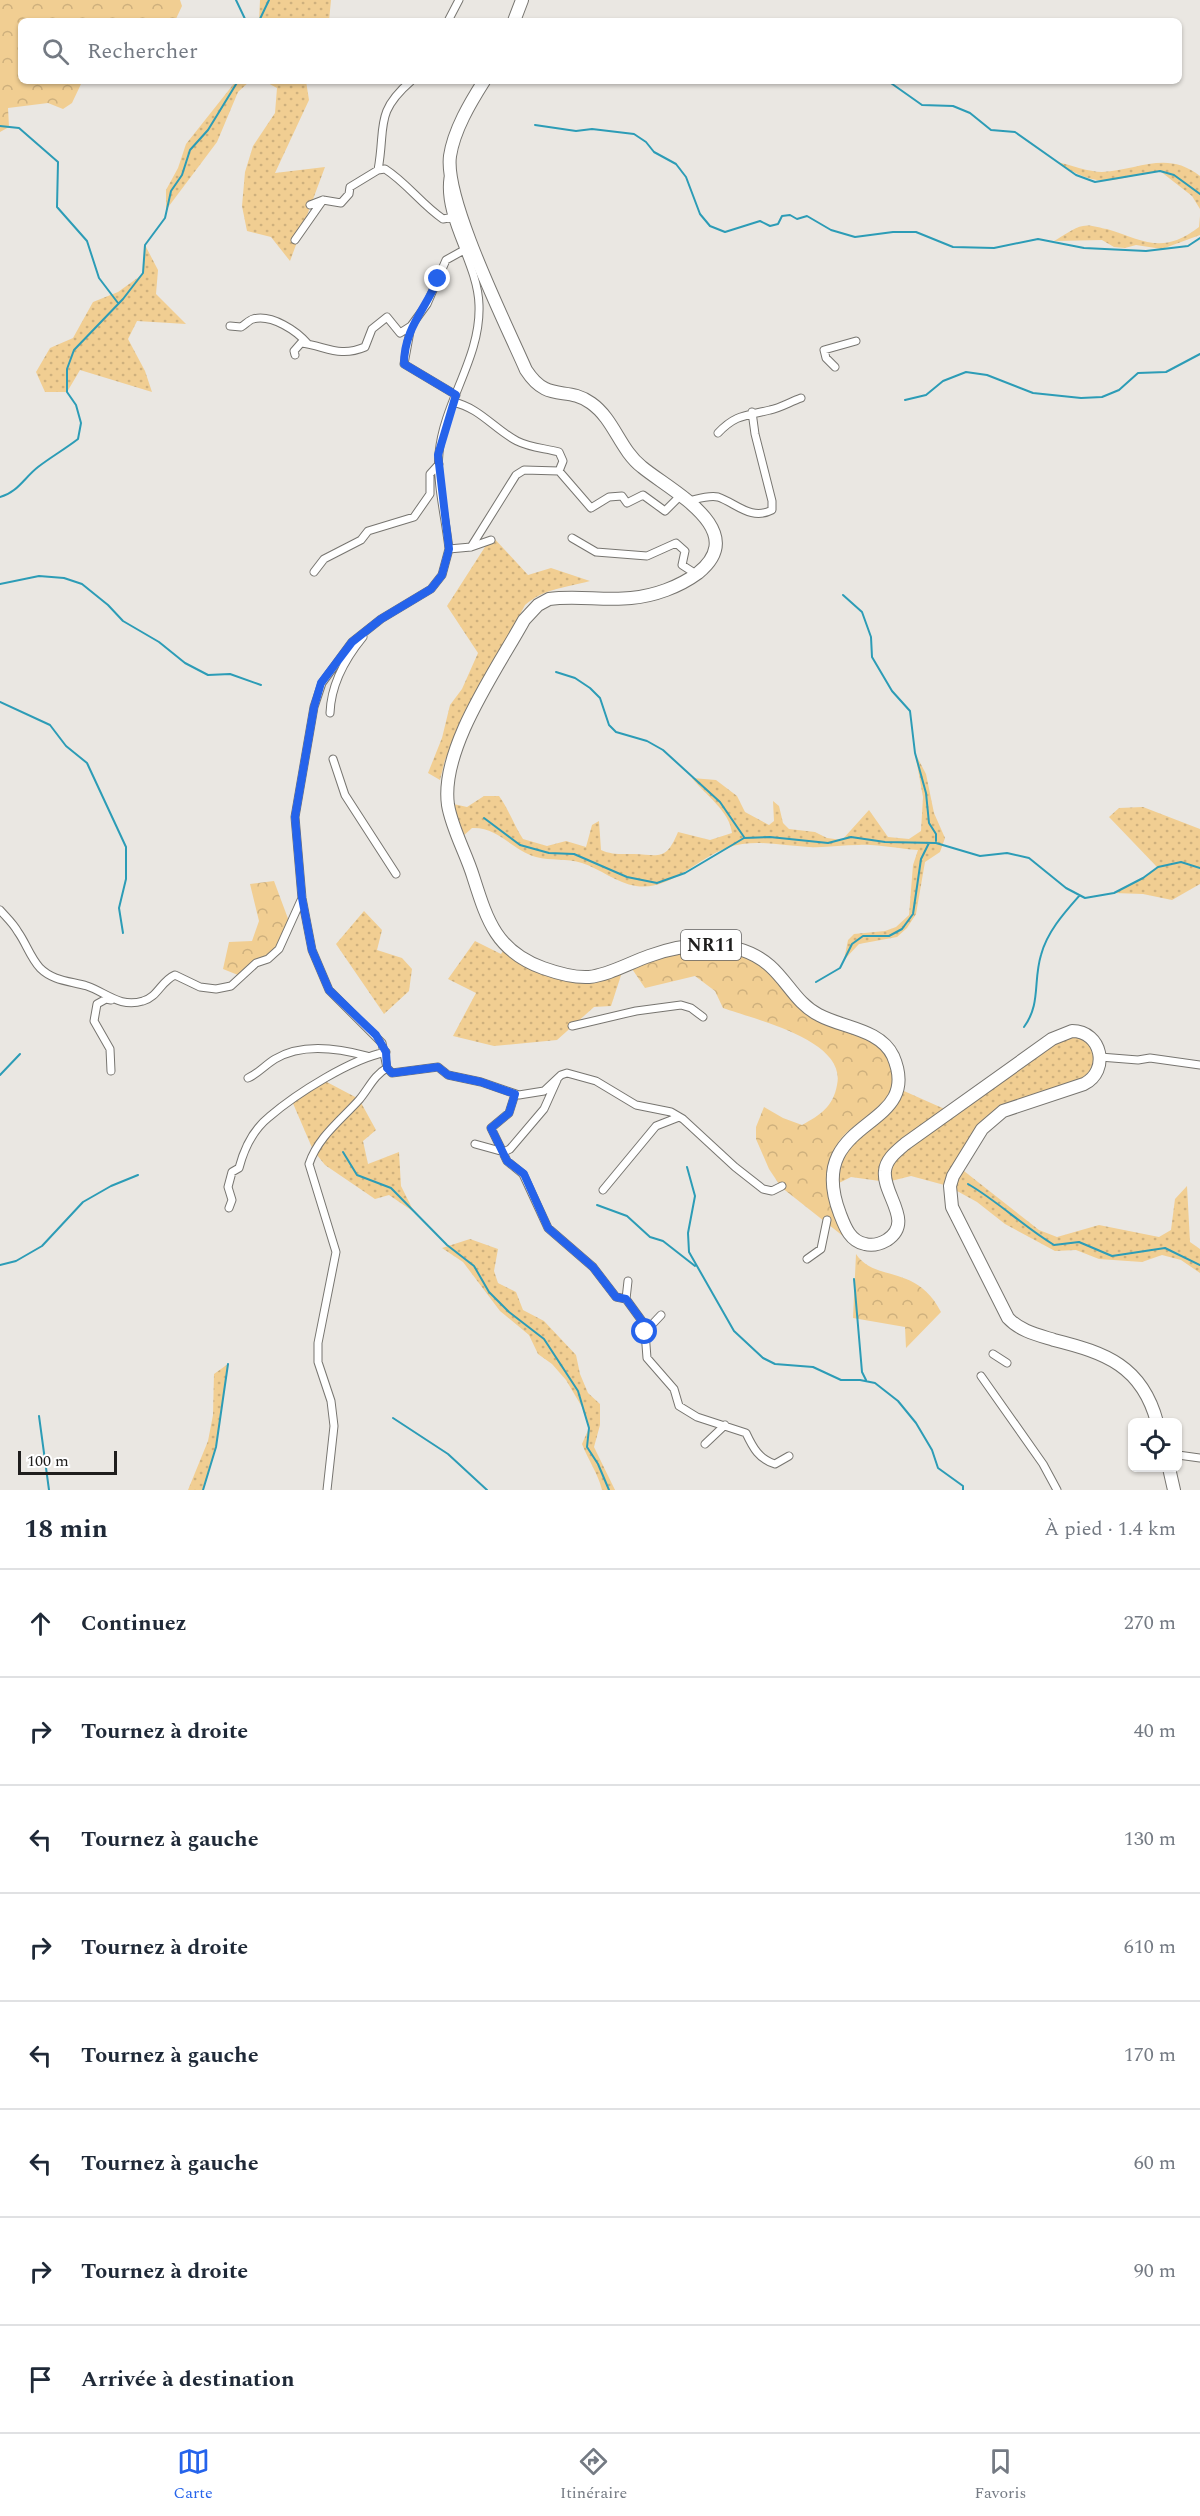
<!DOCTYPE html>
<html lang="fr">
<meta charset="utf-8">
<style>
:root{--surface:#fff;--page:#f6f6f7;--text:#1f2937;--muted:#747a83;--line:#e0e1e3;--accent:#2563eb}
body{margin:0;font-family:Spectral,serif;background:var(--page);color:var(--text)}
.controls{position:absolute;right:18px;bottom:18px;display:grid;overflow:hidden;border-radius:9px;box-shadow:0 2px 4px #0004}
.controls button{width:54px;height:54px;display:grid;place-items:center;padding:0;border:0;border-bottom:2px solid var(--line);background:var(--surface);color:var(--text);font:30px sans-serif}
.scale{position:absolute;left:18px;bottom:15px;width:99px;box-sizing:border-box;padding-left:6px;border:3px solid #1f1e1d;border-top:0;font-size:16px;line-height:21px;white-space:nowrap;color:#1f1e1d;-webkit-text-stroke:4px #fff;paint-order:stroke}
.stop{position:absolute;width:18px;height:18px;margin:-14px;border:4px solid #2563eb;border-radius:50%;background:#fff}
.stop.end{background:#2563eb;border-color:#fff;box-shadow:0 2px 6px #0008}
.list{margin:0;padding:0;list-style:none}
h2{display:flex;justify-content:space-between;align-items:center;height:78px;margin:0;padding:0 24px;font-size:26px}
h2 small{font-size:20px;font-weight:400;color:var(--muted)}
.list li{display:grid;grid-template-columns:39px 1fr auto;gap:18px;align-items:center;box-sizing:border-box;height:108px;padding:0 24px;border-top:2px solid var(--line)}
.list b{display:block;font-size:22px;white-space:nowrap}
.list em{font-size:20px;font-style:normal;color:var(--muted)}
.icon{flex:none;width:33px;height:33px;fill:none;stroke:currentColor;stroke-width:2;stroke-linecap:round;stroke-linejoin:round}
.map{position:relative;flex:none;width:1200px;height:1490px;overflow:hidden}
.search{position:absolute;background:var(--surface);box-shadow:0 2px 4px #0004;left:18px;right:18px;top:18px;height:66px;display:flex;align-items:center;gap:15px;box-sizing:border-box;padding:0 21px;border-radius:9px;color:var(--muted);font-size:22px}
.sheet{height:942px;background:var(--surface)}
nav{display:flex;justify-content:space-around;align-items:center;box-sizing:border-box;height:84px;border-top:2px solid var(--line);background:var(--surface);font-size:16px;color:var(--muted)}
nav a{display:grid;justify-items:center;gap:3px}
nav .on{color:var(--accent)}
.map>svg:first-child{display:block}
.grass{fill:url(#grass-dots)}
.forest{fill:url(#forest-crowns)}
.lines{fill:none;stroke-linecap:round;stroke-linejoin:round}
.stream{stroke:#2c9cb6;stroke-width:2}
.street-casing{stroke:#777570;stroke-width:9}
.highway-casing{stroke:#777570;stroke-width:14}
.street{stroke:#fff;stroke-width:7}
.highway{stroke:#fff;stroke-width:12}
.route{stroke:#2563eb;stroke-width:8}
.labels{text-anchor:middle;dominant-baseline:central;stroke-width:4.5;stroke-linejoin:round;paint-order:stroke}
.shield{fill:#fff;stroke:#626261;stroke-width:1.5}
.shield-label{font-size:18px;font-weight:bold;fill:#1f1e1d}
</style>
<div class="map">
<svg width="1200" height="1490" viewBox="0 0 1200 1490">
<defs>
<pattern id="grass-dots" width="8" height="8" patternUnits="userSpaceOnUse" patternTransform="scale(1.5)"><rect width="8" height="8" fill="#f1ce92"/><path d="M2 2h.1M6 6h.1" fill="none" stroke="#ceb07d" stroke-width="1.8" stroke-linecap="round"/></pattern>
<pattern id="forest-crowns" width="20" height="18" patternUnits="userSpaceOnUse" patternTransform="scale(1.5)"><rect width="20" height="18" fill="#f1ce92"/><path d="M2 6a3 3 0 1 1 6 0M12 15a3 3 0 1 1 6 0" fill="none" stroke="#ceb07d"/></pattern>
</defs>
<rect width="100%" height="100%" fill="#eae7e2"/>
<path class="grass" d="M260 0H331L329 21H259Z
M236 81H250L238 92 217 142 166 210V190L178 168 186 144Z
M264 81H306L309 100 275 173 325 167 290 261 271 237 247 231 242 206 245 172 253 146 275 113 277 88Z
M1057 162C1071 165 1089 172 1102 172 1139 170 1167 150 1200 176V209L1192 196 1160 171C1112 178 1102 192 1057 162Z
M1200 216V235L1162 249 1136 245 1125 248 1114 247 1102 240 1054 241C1062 237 1074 227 1083 226 1090 224 1100 228 1107 229 1145 241 1162 255 1199 227Z
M145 245 158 270 156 294 186 324 137 321 128 339 145 371 152 392 80 370 67 392H45L36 372 50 348 73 338 93 302 118 292 143 274Z
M492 536 528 575 551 568 590 581C565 588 545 588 525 605L463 722 445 760 440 780 428 773 442 738 450 705 462 689 478 653 447 606Z
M915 753 926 774 934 813 945 838 940 852 925 862 916 914 907 928 897 937 859 944 844 960 848 940 854 934 885 931 896 927 909 915 913 865 918 850C898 849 878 844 859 845 842 845 826 848 809 847 782 846 754 838 727 848 697 858 671 891 636 886 617 883 600 869 582 863 567 858 551 861 536 857 510 849 499 827 472 828L462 837 449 803 467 807 484 796H499C509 810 514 825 523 839L547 846 566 841 586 847 592 825 599 821 601 850C612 855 622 854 634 854 660 855 666 861 678 832L710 840 732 833C730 811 705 795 692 778L716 780 737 796 745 812 769 825 774 821 773 801 779 806 783 823 789 829 815 832 827 838 842 840 869 810 888 837 909 839 921 831 923 797Z
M1143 807 1200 829V884L1172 900 1143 894 1114 893 1143 878 1157 867 1109 817 1119 808Z
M364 911 382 930 377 950 402 958 412 969 409 991 384 1014 336 944Z
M475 941 501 954 508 943C532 958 565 976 595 970 605 968 616 963 626 960L611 1006 594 1007 557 1040 494 1046 453 1036 476 993 448 979Z
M1081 1030 1102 1053 1088 1080 1006 1106 953 1173 964 1171 1039 1230 1057 1237 1099 1225 1159 1237 1171 1230 1175 1199 1187 1186 1190 1242 1200 1249V1273L1181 1260 1162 1255 1142 1262 1099 1259 1076 1250 1055 1251 1005 1224 977 1202 948 1186 911 1176 887 1182 851 1177 829 1188 830 1164 835 1147 844 1135 861 1123 895 1087 949 1111 1030 1051Z
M323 1080 359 1099 376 1130 363 1141 368 1164 399 1152 401 1186 414 1212 389 1195 375 1199 325 1165 313 1150 292 1101Z
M470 1239 498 1249 494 1271 498 1283 516 1292 523 1310 544 1321 576 1355 580 1374 588 1393 600 1404V1425L594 1447 615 1490H602C598 1473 588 1460 582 1444L589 1428 582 1407 566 1380 552 1364 538 1354 529 1335 500 1311 463 1262 442 1248Z
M228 1364 216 1447 203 1490H188L208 1441 213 1415 214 1374Z"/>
<path class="forest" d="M0 0H180L182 6 175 21H21V81H90L81 84 72 103 63 109 48 103 8 108 9 127 0 132Z
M274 881 290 924 279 949 256 963 243 977 223 969 229 942 252 941 259 921 250 884Z
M750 948 800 999 881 1037 898 1070 891 1102C876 1112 858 1122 845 1134 818 1160 841 1209 848 1240L781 1187 769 1169 756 1139V1127L764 1107 783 1118 802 1125C820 1115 833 1107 837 1085 847 1040 756 1020 723 1008L715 991 695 976 645 988 626 960 655 952Z
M856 1254C875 1283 916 1263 941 1312L906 1348 905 1327 853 1318Z"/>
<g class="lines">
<path class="stream" d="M236 0 246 21
M259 21 269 0
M888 81 922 105 953 106 970 113 991 130 1015 132 1076 175 1095 182 1160 171 1174 175 1200 194
M535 125 576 131 592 129 634 134 646 142 654 152 676 164 686 177 700 214 710 226 725 232 760 221 770 226 778 224 782 216 790 215 797 219 807 216 831 230 855 237 893 232H916L953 247 994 248 1038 239 1084 248 1146 251 1188 246 1200 238
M0 126 19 128 58 162 57 207 87 241 99 278 118 303
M905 400 926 395 943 381 966 372 987 375 1033 393 1081 398 1102 397 1119 390 1138 373 1166 372 1200 354
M0 497C17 493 25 477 38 467 51 457 65 449 78 439L81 423 76 405 67 392V369L74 350 123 299 143 273 145 245 165 218 171 191 182 175 190 150 208 130 238 81
M0 584 39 576 64 578 82 584 108 605 123 621 159 642 185 663 208 675 230 674 261 685
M843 595 862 612 871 637 872 657 892 691 910 711 915 753 926 793 929 823 936 834V841
M556 672 575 678 590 688 600 698 609 725 616 732 647 741 663 750 720 802 744 837
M0 702 50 725 66 746 87 763 126 847V879L119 908 123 933
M484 818 520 845 549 853 574 854 627 877 657 883 685 873 744 838 770 837 828 843 851 837 885 842 936 843 980 856 1007 853 1029 858 1066 888 1085 898 1114 893 1143 878 1158 867 1181 862 1200 868
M816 982 840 968 852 944 863 936H889L902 929 913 914 921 859 929 843
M1024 1027C1041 1004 1033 981 1041 955 1047 932 1064 913 1079 896
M0 1075 20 1054
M343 1152 357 1175 391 1188 447 1245 474 1266 489 1292 509 1312 544 1339 578 1391 589 1428 587 1447 598 1464 609 1490
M687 1167 695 1196 688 1233 689 1252 734 1331 763 1358 775 1364 813 1367 841 1380H860L875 1383 898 1401 916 1423 932 1450 938 1468 963 1486V1490
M968 1184C999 1202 1024 1227 1054 1245L1079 1242 1112 1256 1165 1248 1200 1265
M597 1205 627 1216 650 1237 663 1241 695 1266
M0 1265 16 1261 42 1246 83 1202 111 1186 138 1175
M854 1279 862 1372 866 1380
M39 1416 49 1490
M393 1418 448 1454 487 1490
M203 1490 216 1447 228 1364"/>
<defs>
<path id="street" d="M448 21 459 0
M378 170C386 127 374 113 411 81
M310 205 323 200 341 203 349 194 350 187 378 170 385 169C407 183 421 204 443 219L454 217
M295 240 323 200
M230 326 241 327C245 325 249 320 253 319 272 314 297 331 308 344
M411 326 404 364 456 395
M295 355 294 351 301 343C326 346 339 358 365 347L372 329 387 317 400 333 411 326 427 304 446 260 464 250
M835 367 826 358 824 350 856 341
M453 402C480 408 494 429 517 441 531 448 544 448 559 452L563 461 559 471 524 470 516 475 471 547
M718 433C736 414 746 416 770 410 780 408 790 402 801 398
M559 471 591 508 609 497 622 496 627 503 643 495 665 511 681 495
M689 501C698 499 708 495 718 497 736 503 751 521 772 510V501L755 434 752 412
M572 538 596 552 647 556 676 543 685 551 682 565 696 574
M449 549 471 547 491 540
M314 572 324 559 361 540 368 531 414 517 430 494V474L439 464
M330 713C331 684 345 659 363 637
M333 759 345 795 396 874
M0 910C6 917 13 923 18 932 26 943 30 957 40 968 53 981 70 981 87 986 107 993 120 1008 143 1001 158 997 161 981 175 975L200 987 216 989 231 986 256 963 268 959 279 949 302 898
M111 1000 106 999 97 1004 94 1021 110 1049 111 1071
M572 1026 636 1011 681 1005 691 1008 703 1017
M1100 1057 1138 1060 1150 1058 1200 1065
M387 1068 382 1043 329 990 312 950 302 898 295 817 314 707 322 683 352 642 381 619 431 589 442 575 449 549C446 520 436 481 439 453 444 401 481 358 479 305 478 263 442 219 448 178
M387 1068 392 1073 438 1067 448 1075 481 1082 519 1095 544 1091 561 1075 567 1073 596 1081 636 1105 671 1112 683 1119 735 1167 763 1189 772 1191 782 1186
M248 1078C259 1073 265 1065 275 1059 301 1043 338 1048 367 1056
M515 1094 509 1113 491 1128 507 1161 523 1174 548 1228 593 1267 616 1297 626 1299
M475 1144 504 1152 510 1149 544 1109 557 1080
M603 1190 656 1126 679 1117
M229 1208 232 1200 228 1187 232 1172 239 1168C244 1149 254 1129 269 1117 297 1093 351 1059 386 1052
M807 1259 821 1249 827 1220
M628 1281 626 1299 642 1321 645 1332
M661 1315 645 1332 647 1358 674 1389 679 1406 697 1417 746 1433C753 1448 759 1459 775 1464L789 1456
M993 1354 1007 1363
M981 1376 1043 1464 1057 1490
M705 1444 725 1425
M1178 1455 1200 1458
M327 1490 334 1426 331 1401 318 1362V1343L336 1252 309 1164C318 1137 341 1120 359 1100 369 1088 374 1075 387 1068"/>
<path id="highway" d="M514 21 522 0
M484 81C470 103 454 130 450 156 444 200 506 324 526 370 548 404 566 385 591 403 614 419 620 450 642 467 671 491 751 530 698 573 679 587 654 596 631 598 604 601 576 595 549 599L538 605 524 620C497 669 440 749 448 805 452 829 466 853 473 876 487 920 496 951 543 968 557 973 573 978 589 977 609 975 629 963 649 956 688 942 737 937 770 966 788 982 797 1004 819 1015 843 1028 880 1029 893 1056 926 1132 802 1115 840 1214 845 1227 850 1241 865 1244 872 1246 880 1244 887 1240 915 1222 882 1194 885 1171 886 1159 897 1151 905 1144L1052 1039 1072 1031C1102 1031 1110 1071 1084 1084L1003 1111 982 1129 953 1176 950 1186 952 1207 1008 1318C1020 1331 1038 1335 1054 1340 1106 1353 1142 1366 1157 1422
M1169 1468 1174 1490"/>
</defs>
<use href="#street" class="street-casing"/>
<use href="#highway" class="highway-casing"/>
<use href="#street" class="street"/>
<use href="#highway" class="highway"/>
</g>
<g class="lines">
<path class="route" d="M438 279C425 310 404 329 404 364L456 395 438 455 449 549 442 575 431 589 381 619 352 642 321 683 314 707 295 817 302 898 312 950 329 990 376 1035 386 1052 387 1068 392 1073 438 1067 448 1075 481 1082 515 1094 509 1113 491 1128 507 1161 524 1174 548 1228 593 1267 616 1297 626 1299 642 1321 645 1332"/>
</g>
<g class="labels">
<rect class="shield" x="681" y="930" width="60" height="30" rx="4.5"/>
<g class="shield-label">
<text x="711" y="945">NR11</text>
</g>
</g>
</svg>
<div class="controls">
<button><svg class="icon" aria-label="locate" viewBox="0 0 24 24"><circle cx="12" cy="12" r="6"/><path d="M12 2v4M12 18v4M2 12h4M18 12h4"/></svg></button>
</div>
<div class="scale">100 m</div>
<div class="stop" style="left:645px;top:1332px"></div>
<div class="stop end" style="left:438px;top:279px"></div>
<div class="search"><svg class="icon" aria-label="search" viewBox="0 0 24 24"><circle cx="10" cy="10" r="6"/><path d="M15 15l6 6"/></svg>Rechercher</div>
</div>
<section class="sheet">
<h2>18 min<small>À pied · 1.4 km</small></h2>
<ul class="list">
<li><svg class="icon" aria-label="ahead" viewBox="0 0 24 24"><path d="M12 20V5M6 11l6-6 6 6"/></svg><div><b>Continuez</b></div><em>270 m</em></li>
<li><svg class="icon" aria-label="right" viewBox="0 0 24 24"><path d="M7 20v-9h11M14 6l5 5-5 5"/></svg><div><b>Tournez à droite</b></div><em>40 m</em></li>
<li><svg class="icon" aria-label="left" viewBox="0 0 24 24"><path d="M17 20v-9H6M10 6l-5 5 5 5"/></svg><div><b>Tournez à gauche</b></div><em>130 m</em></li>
<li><svg class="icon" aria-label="right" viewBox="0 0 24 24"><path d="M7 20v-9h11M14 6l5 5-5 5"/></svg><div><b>Tournez à droite</b></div><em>610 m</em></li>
<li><svg class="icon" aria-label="left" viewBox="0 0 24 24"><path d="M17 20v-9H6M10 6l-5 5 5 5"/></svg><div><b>Tournez à gauche</b></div><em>170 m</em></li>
<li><svg class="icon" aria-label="left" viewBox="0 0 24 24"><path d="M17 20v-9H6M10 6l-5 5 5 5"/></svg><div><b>Tournez à gauche</b></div><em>60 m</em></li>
<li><svg class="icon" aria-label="right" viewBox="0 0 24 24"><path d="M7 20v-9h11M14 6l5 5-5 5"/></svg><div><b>Tournez à droite</b></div><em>90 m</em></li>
<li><svg class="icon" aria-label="arrive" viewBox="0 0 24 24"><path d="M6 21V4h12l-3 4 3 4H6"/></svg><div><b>Arrivée à destination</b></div></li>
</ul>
</section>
<nav>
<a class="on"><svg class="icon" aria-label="map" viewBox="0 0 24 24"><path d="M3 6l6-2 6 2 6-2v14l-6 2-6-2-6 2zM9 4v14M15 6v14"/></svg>Carte</a>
<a><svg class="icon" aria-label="directions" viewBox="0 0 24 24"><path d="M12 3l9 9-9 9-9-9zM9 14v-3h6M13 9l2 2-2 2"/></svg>Itinéraire</a>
<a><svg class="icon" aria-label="saved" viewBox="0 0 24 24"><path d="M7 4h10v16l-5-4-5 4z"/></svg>Favoris</a>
</nav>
